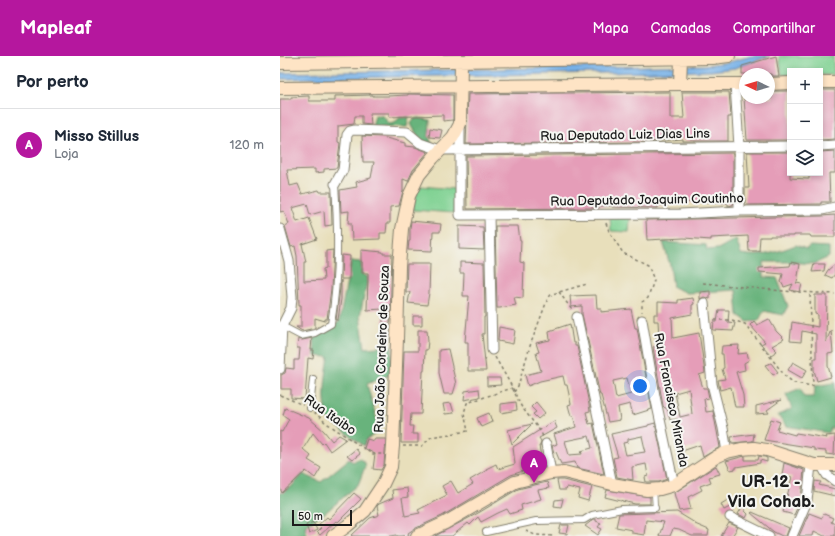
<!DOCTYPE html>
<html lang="pt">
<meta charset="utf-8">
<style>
:root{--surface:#fff;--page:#f6f6f7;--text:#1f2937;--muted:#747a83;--line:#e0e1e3;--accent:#b5179e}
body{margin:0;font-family:"Balsamiq Sans",sans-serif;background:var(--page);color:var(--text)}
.controls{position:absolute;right:12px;top:12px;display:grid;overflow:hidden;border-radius:0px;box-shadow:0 2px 6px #0003}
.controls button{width:36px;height:36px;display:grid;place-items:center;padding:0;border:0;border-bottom:1px solid var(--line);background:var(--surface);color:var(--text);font:20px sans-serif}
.compass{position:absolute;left:459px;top:12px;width:36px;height:36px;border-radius:50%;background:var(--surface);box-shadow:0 2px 6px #0003;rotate:274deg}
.scale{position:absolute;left:12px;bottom:10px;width:60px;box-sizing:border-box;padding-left:4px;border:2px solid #1c1c1c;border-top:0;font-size:11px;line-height:14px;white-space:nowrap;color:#1c1c1c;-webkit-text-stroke:3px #f6f6f2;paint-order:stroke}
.you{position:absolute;left:360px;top:330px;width:14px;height:14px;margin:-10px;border:3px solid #fff;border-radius:50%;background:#1a73e8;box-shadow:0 0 0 6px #1a73e833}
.badge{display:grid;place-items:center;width:26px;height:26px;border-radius:50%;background:var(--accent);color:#fff;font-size:13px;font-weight:700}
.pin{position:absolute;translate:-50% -33px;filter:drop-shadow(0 1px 2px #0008)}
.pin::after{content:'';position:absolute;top:21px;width:14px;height:12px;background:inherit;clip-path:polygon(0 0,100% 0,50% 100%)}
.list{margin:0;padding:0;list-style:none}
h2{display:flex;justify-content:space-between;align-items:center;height:52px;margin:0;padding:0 16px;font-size:17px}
h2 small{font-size:13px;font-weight:400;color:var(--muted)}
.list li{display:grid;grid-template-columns:26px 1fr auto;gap:12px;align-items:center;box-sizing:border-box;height:72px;padding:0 16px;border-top:1px solid var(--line)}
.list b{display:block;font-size:15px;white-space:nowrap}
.list p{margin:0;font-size:13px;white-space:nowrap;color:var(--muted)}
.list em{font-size:13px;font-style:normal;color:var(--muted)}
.icon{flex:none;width:22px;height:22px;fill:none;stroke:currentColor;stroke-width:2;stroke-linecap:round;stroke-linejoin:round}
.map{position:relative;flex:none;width:555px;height:480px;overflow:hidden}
header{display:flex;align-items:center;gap:24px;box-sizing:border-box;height:56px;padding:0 20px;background:var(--accent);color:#fff}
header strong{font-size:19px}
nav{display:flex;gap:22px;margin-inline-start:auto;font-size:14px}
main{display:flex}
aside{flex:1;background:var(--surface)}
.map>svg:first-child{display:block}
.green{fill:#7fd192;stroke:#4e7657}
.forest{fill:#67b37c;stroke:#42684c}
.water{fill:#76b0e7;stroke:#496682}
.building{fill:#e59db8;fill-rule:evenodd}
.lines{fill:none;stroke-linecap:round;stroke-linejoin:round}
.service-casing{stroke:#827e6c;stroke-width:6}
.pedestrian-casing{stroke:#827e6c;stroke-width:8}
.minor-casing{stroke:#827e6c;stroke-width:11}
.secondary-casing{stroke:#827e6c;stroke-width:14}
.path{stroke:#827e6c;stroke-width:1.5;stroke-dasharray:3 3;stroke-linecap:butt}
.service{stroke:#fff;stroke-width:4.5}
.pedestrian{stroke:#fff;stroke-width:6}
.minor{stroke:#fff;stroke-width:9}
.secondary{stroke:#fee4c5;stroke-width:12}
.labels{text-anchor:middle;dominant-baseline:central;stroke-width:4;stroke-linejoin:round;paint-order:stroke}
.street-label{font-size:13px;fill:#1c1c1c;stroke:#f6f6f2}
.district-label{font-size:17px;font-weight:bold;fill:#1c1c1c;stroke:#f6f6f2}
</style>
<header>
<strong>Mapleaf</strong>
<nav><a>Mapa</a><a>Camadas</a><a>Compartilhar</a></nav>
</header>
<main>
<aside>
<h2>Por perto<small></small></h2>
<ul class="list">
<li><span class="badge">A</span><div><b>Misso Stillus</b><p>Loja</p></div><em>120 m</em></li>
</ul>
</aside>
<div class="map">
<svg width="555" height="480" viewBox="0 0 555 480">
<rect width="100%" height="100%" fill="#f6f6f2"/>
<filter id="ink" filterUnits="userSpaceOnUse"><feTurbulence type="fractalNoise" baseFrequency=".025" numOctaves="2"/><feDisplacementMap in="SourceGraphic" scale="8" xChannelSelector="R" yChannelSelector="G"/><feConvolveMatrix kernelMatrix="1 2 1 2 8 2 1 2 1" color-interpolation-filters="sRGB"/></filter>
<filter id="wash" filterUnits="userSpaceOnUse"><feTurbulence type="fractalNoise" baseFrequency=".012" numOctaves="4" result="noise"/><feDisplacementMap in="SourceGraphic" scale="16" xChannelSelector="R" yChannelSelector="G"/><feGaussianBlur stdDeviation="0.9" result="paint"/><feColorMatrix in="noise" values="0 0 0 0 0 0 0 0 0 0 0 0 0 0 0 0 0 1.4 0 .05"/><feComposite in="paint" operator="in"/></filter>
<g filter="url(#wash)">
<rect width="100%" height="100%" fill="#e8dfbb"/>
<path class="green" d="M499 0H553L554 19H540V15H510V19H502Z
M140 130 175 133 174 157 133 154 135 141Z
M330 161 350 162 349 176 331 175Z"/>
<path class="forest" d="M95 60H103L109 68 115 67 119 62 129 61 127 71 92 70Z
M138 62 150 64 149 81 152 88 140 84 131 68 134 63Z
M456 183 461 198C481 202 497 196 516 189L526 193 530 190 549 191V201L534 208 511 206H484V221L497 222 508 250 503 259 484 255 479 264 468 266 458 259 456 234 407 237 393 231 390 209 383 186 426 189 427 194 438 193Z
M71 205 81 206 82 218 88 221 80 260 85 292 112 290V318L87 328 100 375 87 383 84 390 33 352 35 349 46 353C43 336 46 318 49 301L35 300 34 282 59 266Z
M555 325V373L551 372 549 377 506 370 498 359 512 353 506 338 521 332 524 341H534L535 330 554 327Z
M79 402 86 408 78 429 46 456 25 469 27 480H0V437L11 431 23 418 41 426 69 403 73 406Z"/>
<path class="water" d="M472 0H490L455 12 431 15 0 23V17L426 9 449 6Z"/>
<g id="blocks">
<path class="building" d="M496 0 499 20H492L491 18H462V10Z
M540 34H555V83L540 84Z
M491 35H510V84H467L464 42H492Z
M390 36V62H404L402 36H449L451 61H448V85H403V83L366 86 186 88 188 38Z
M128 38 173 39V64L163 65V59L109 61V57H90L91 69 82 68V60H75L74 68 58 70V86L60 87 57 112 44 113V116L35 117V113L7 114 10 130 18 128 22 138 39 134 40 136H51L52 169 45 170 44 155 30 159 27 148 12 152 17 166 29 162 37 183 22 188 26 206H24V225L44 224 43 213 46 212V195L53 194 51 233 47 263H45V265L35 262V272L22 275 16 271H21V249H19L17 200 15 190 11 191 5 170 9 168 4 155 0 156V43H11V41L29 40V45H55V40L93 39V40H107L128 39Z
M150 72 162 74 160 82 149 81Z
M82 80 102 81 125 87V90L135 91 148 96 133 114 128 125 123 123V135L119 150 110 151V167H107L106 177H100V183L72 184 71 167H68L69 155 61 156 60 134 77 131 76 126 91 122 94 106H83Z
M555 95V117H549L550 146H541V148L465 149V132H469L467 96H510V122L527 123H529V117H540V96Z
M453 97V149L448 150V147L390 146V149H378V152L332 151V150H319V152H311L187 153 186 100Z
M555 159V181H531L530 179H514V180H490V181H480L479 195H469L468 180 431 182V184L404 182 367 184 366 164 542 160Z
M131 165 161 168 160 176H153L152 195 128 194 129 185H130V173Z
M179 170 203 171 204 194 179 193Z
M215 170H238L240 185H241L240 206 244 207 243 242 234 241 236 249 220 252H217Z
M81 194 103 196V198H112L110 267H103V253L87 254 88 217H82V206H81Z
M62 199 70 200 69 223H61Z
M180 206 204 207 205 261H204V278H202L206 315H188V286H185L189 240H183L184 217H180Z
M511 206 520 208 517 226 516 227 522 228 520 236 510 234 513 228 504 231 501 226 503 218 479 216V212L510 210Z
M127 208H150L149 237 147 249 128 247 130 236H126Z
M534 208H545L544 215 532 216Z
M555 208V218L552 222 545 219 548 214Z
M61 224V243L58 264H56Z
M430 235V243L424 241 420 243V236Z
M316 239 317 252H321V256L351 253 355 272H357L372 353 353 359 350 348 338 351 340 364 328 366 321 339H320L302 258V250L291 251 290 240ZM347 322 351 338 336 342 333 325Z
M535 239H547L546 286 551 274 553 297 548 298V310L551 321 537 325 534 314V302H536V278L522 275 521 286 510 285 512 266 538 271V259L535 258Z
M413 242 414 248 412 249V258L392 262 393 282 419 277 425 317 419 319 423 332H427L429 342 424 343 426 356 433 355 440 391 423 401 420 389 402 395 398 363 390 364 387 352H385L383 350 373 291 377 290 376 282 379 281 378 265H374V258H378V246L398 247V244ZM409 333 412 358 400 361 395 337Z
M439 254H449L448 266 455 267 453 275 433 274 434 266H437Z
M133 260H142V269H133Z
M489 263 496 275 504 283 492 290 497 295 491 299 481 288 485 286 470 269 474 265 477 269Z
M290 268 293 287H295V290H297L308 343 310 355 306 356 309 368 313 367 324 418 297 412 295 406 281 408 276 396 274 397 272 390 277 388 274 378 296 371 293 359 291 360 288 349 291 348 287 329H285L283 320 260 325 248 330 245 319 261 315 256 297 259 296 256 287 270 284 269 275ZM309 380 312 392 301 395 302 398 289 399 285 385Z
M219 271 235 274 233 288 218 285Z
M138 274H147L148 285 147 294H145L144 315H143L141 358H131L130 370H133L132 378H138V387H121L124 295H138Z
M32 282 31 294H34L33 303 28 302 25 343 11 342V333H1V319L5 317 6 312 14 313V304H19L20 292H17L18 283 22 284Z
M459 289 458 298 467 297 469 304 464 307 465 314 456 316 463 339 464 351H455L451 331 440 334 438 324 445 323 442 313 444 312 443 298H441L442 290Z
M168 293 176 328 173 338H164L159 317V294Z
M513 306 527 314 522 322 508 314Z
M491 307 498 316 493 319 485 309Z
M207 322H220L221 329 207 330Z
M199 333 200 341 184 344 185 335Z
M501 344 487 354 489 357 476 358V350Z
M236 346 237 354 221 357V348Z
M256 346 265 357 258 363 253 358 256 356 251 351Z
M171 347 174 357 165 358 163 348Z
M5 352 29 362 44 375 52 385 59 379 66 383 50 395 44 386 42 388 33 377 23 393 31 400 28 404 41 412 35 422 26 415 2 437 0 432V375L2 376 9 363 3 359Z
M209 357 212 366 201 371 197 362Z
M491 363 500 366 497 374 515 379 516 377 547 382 546 380 555 379 554 399 546 398V395L534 394V392L484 384Z
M274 365 277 372 259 382 261 385 260 390H259L263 411 240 416 231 419 162 460 134 473 128 477 129 479 122 480H117V479L111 480H71L90 462 99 459 97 450 99 448 113 442 112 434 127 432 128 441 122 442 125 460 140 457 138 454 167 439 162 430 171 425 178 437 193 428 190 424 207 414 206 413 216 408 218 413 235 408 233 391Z
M375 367 387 423 379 426H366L365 421 368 420 366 408 352 411 353 424 337 421 333 402 338 401 331 378 368 370V369ZM362 380 365 393H364L365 396 346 399 343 387 348 386V383Z
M252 368 232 388 228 374Z
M474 378 473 385 452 387 451 381Z
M87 383 94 385V383H106L104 409 101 414 93 413 95 398 84 392Z
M76 393 80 398 72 404 67 400Z
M465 400V404H478L479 400 485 401 487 402V406L480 404V407L456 411V413L450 414 446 405Z
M504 407 524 414 521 443 514 459 503 456 512 421 502 419Z
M436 410 440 418 429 421 431 426 420 430 422 434 408 441 411 453 399 455 394 437Z
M277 424H283L312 431 308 445 298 442 300 434 287 431 286 434H279Z
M535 425 541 426 539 429 555 433V440L534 435Z
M267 426 269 432 258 434 261 443 241 449 242 454 230 458 227 453 218 457 201 466 198 461 190 469 188 467 172 480H155L200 456 238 433Z
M327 434 370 441V448H355L342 445V444L341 445 325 441Z
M74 437 81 443 58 466 56 465 40 479 37 476 41 472 38 469 47 461 49 463Z
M451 442 454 449 444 454 441 448Z
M283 443 281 451 274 450 275 444Z
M464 448 465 455 468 458 466 462 458 458Z
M397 456 415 467V468L429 474 428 480H412L399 474 393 473 390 480H379L384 466 366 464 364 479 352 477V474L336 471 339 458Z
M472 456 509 472 506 480H502L494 476 471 457Z
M529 457 542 462 544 458 553 462 551 466 555 468V480H544L534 475 533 480H519Z
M314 463H316V465L321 467 318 471 322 473 318 479 305 470Z
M33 466 37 474 29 478 26 469Z
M449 467 458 471 452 480H441Z
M281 469H289L287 478 279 477Z"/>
</g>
</g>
<g filter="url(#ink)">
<use href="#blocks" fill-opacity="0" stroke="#827e6c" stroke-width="1"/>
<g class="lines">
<defs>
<path id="service" d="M374 434 375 452"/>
<path id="pedestrian" d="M2 270 21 280 35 277 51 268C59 223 58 173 55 128
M30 352 33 323
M206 476 256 465 304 464 312 459 342 453 375 452"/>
<path id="minor" d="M455 28 459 91V155
M180 69V159L400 158 459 155 542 154 555 151
M540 90 555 89
M55 128 63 114 67 79 70 75 74 74 127 76 140 87 160 94 510 90
M209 159 212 294
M0 173 9 205 12 241 11 252 2 270 0 313
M424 247 432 328 443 372 447 396
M297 261 332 428
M362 264 375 340 394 429
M266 388 271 417
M542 410 547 419 555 425
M450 461 489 480
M512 480 527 445 531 409"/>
<path id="secondary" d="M0 7 433 2 449 0
M540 26H555
M400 28 401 3
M489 28 510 27
M0 32 401 28H465
M53 480 67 470 85 455 103 428 111 411 113 390 117 283 119 211 122 173 129 140 139 119 153 102 173 81 180 68 181 5
M137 480 165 467 235 426 271 417 284 416 332 428 367 434 380 433 394 429 436 401 447 396 461 393 474 392 487 394 534 409H555"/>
</defs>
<use href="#service" class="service-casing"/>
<use href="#pedestrian" class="pedestrian-casing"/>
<use href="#minor" class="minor-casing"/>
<use href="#secondary" class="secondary-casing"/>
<path class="path" d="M326 167 329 175 343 197 368 209 374 224 368 242 362 246V256
M423 227 503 235 555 238
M279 236 292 254
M434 264H452L465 268 505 320 514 327 533 330 530 237
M215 301 231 329 241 350 261 376 263 381
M234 336 238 330 251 287 268 242 272 238 307 228
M0 339 23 349
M34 356 45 366 92 398H103
M123 390H142L151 381 188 375 184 357 187 347 232 332
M246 475 255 479 274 480"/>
<use href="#service" class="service"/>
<use href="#pedestrian" class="pedestrian"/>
<use href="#minor" class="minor"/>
<use href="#secondary" class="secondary"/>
</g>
</g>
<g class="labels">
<g class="street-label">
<text transform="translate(345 79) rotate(-1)">Rua Deputado Luiz Dias Lins</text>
<text transform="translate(367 144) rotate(-1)">Rua Deputado Joaquim Coutinho</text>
<text transform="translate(102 293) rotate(-88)">Rua João Cordeiro de Souza</text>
<text transform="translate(391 344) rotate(79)">Rua Francisco Miranda</text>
<text transform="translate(50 359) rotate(35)">Rua Itaibo</text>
</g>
<g class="district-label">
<text x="491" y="426">UR-12 -<tspan x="491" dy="20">Vila Cohab.</tspan></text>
</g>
</g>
</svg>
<div class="controls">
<button>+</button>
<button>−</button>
<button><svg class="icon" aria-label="layers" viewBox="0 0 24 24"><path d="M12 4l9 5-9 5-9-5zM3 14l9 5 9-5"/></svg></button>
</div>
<svg class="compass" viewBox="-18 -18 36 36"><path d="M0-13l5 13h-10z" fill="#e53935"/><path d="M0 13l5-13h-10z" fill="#747a83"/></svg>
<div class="scale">50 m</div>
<div class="you"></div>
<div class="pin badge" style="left:254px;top:427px">A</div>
</div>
</main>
